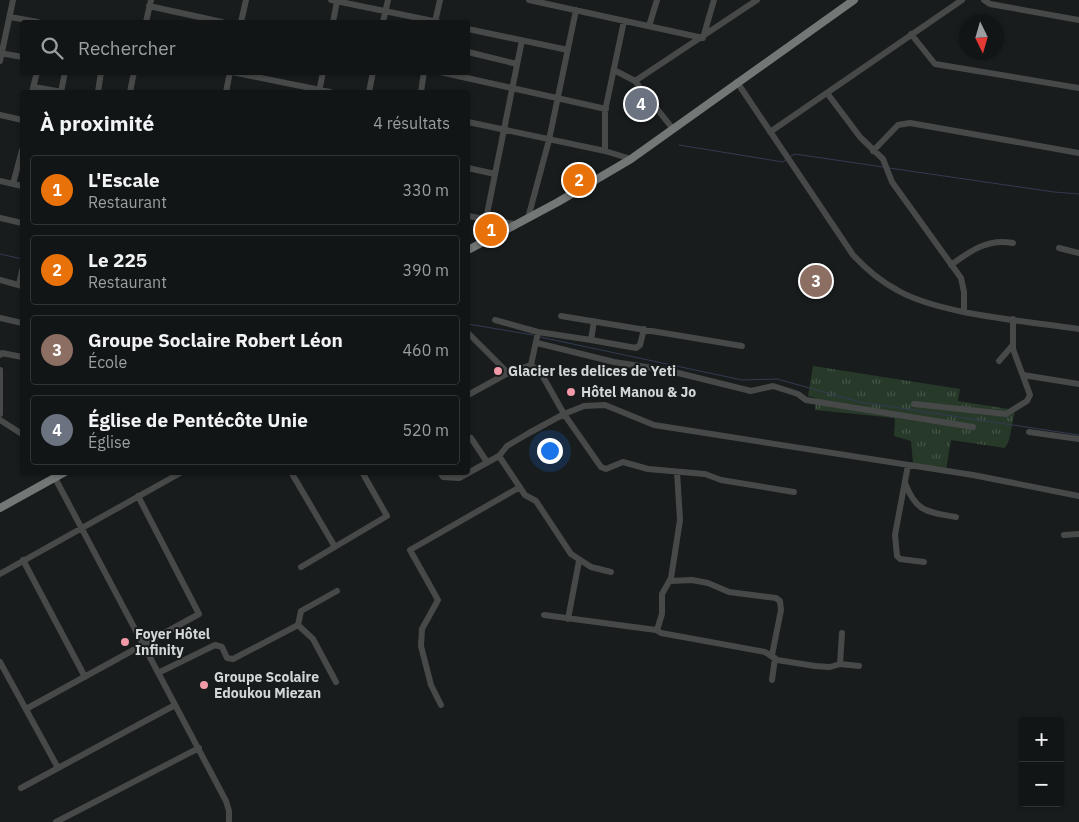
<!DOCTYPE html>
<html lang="fr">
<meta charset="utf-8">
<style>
:root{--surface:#121516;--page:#1f2223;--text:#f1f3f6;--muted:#9c9fa1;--line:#313435;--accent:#b45309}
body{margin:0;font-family:"IBM Plex Sans",sans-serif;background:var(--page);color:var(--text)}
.controls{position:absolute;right:15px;bottom:15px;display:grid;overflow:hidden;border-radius:5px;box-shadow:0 1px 4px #0004}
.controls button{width:45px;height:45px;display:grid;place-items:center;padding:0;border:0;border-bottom:1px solid var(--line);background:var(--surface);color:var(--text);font:25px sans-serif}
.compass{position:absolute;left:959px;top:15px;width:45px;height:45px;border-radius:50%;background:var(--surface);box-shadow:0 1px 4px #0004;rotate:175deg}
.you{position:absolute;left:549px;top:450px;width:18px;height:18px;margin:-12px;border:4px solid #fff;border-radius:50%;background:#1a73e8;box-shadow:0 0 0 8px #1a73e833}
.badge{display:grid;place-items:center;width:32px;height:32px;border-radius:50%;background:var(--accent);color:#fff;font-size:16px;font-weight:700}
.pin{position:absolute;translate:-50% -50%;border:2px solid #fff;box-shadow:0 1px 5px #0006}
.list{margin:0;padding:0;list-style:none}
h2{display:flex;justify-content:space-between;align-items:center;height:65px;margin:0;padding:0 20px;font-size:21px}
h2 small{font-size:16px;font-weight:400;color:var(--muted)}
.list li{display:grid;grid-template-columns:32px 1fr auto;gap:15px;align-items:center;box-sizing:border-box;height:70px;margin:0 10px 10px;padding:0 10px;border:1px solid var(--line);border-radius:5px}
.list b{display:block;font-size:19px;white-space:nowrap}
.list p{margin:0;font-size:16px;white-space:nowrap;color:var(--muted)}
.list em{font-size:16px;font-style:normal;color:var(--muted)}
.icon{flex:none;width:28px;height:28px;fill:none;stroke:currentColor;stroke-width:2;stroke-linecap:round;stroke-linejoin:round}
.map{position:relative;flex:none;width:1079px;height:822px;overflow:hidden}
.search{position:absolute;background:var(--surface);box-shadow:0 1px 4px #0004;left:20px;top:20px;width:450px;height:55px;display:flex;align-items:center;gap:12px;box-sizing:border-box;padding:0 18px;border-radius:5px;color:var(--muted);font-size:19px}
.panel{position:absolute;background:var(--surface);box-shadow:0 1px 4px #0004;left:20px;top:90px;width:450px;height:385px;border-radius:5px}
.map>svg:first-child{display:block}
.grass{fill:url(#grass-tufts)}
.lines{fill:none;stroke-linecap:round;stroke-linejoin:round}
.stream{stroke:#343a52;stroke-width:1}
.minor{stroke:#474949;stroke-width:6}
.major{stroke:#737776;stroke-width:8}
.poi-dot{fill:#f39aa9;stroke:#181c1d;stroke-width:2}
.labels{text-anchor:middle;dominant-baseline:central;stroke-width:4;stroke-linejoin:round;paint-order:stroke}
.poi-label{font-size:14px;font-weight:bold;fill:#d3d6d6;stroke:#181c1d;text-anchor:start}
</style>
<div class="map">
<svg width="1079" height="822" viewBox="0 0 1079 822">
<defs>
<pattern id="grass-tufts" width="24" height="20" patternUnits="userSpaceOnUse" patternTransform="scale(1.25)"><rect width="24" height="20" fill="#273929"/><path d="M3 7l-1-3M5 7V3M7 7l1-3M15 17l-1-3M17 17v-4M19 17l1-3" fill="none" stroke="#455547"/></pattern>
</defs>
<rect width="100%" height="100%" fill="#181c1d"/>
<path class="grass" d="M813 366 960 389 958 401 1015 410 1009 440 1005 448 951 440 946 470 913 463 911 441 894 436 895 418 815 410 816 398 808 396Z"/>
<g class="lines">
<path class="stream" d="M679 145 783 162 786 160
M791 156 795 154 883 167
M889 168 1054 192 1079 194
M0 254 22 259
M468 324 533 335
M540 337 742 380 777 379 860 402 1079 435"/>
<path class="minor" d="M331 0 438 22
M529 0 703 38 714 0
M984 0 990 4 1079 20
M149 6 222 22
M10 17 38 22
M146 22 151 0
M241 22 246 0
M333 22 337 1
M383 22 388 0
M435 22 440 0
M649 26 657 0
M468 29 568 50
M911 34 935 64 1079 88
M468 52 517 64
M0 53 22 57
M0 61 13 0
M614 70 635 81 673 129
M232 72 330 92
M440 72 606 109
M635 81 757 0
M737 82 853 255C866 269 880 281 897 290 940 315 1028 321 1079 329
M34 87 62 92
M32 92 37 72
M61 92 65 72
M98 92 101 72
M130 92 134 72
M226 92 230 72
M319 92 323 72
M369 92 373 72
M421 92 424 72
M827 93 860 137 883 159 892 182 961 278 964 292V311
M0 115 22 120
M468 122 605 151 631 159
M770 132 962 0
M605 151V111L624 21
M873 151 898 125 910 123 1079 153
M468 168 495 174
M0 181 22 186
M13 184 22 150
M468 216 514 224
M0 218 22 223
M528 218 549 140 576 10
M486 219 522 40
M1059 248 1079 253
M951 265C970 251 988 238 1013 243
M0 280 22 286
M19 285 22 270
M561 316 742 346
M0 318 22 323
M495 320 538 332 591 340 594 321
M468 333 508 373
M591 340 636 348 640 345 644 329
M537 343 614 362 666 370 751 391 773 386 798 394 806 400 973 427
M0 355 2 353 22 357
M999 361 1012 346
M531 365 538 332
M0 370V414
M1023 375 1079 384
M468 395 508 373 531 365 542 375 564 414 601 467 606 469 623 462 648 469 705 474 721 480 794 492
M914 404 1006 414 1027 401 1030 395 1013 349V319
M0 420 22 434
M1029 432 1079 439
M471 438 487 462
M499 456 525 495 536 501 571 554 591 567 611 572
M908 465 895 535 897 556 900 559 924 562
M291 472 335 547
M440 472 443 477 459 478 499 456 507 446 529 433 564 414 584 406 605 405 654 425 973 475 1079 496
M55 478 226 801 229 811V822
M905 483C916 512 927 512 956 517
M1064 535 1079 534
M23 560 85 677
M301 567 387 516 362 472
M0 574 182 472
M670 581 692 580 708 583 729 592 776 598 780 601 781 610 772 655
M544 615 656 630 661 633 765 652 777 660 815 666 830 667 840 664 859 666
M568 619 579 561
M298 625 313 639 336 682
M298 625 301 611 337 591
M657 630 662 614V594L671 578 680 520 677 472
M0 662 58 768
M840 664 842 633
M158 673 215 645 222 647 227 658 233 659 298 625
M772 680 775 658
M441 705 431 685 421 646 422 629 438 600 410 550 520 487
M26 709 199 614 138 496
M21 788 175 705
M56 822 199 748"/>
<path class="major" d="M468 250 558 202 631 159 854 0
M0 508 65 472"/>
</g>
<g class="poi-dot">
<circle cx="498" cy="371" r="5"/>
<circle cx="571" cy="392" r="5"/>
<circle cx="125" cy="642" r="5"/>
<circle cx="204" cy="685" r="5"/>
</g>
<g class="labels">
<g class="poi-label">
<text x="508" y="371">Glacier les delices de Yeti</text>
<text x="581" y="392">Hôtel Manou &amp; Jo</text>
<text x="135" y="634">Foyer Hôtel<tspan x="135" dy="16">Infinity</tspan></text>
<text x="214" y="677">Groupe Scolaire<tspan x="214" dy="16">Edoukou Miezan</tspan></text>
</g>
</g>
</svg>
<div class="controls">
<button>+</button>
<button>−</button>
</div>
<svg class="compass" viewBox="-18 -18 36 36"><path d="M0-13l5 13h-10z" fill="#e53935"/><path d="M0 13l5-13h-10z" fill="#9c9fa1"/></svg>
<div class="you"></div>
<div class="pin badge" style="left:491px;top:230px;background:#e8710a">1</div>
<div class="pin badge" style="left:579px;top:180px;background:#e8710a">2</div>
<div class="pin badge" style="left:816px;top:281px;background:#8d6e63">3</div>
<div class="pin badge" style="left:641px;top:104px;background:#6b7280">4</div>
<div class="search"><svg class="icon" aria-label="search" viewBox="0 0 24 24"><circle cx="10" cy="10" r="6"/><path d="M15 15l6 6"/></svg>Rechercher</div>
<section class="panel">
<h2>À proximité<small>4 résultats</small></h2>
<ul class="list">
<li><span class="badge" style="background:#e8710a">1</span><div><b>L'Escale</b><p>Restaurant</p></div><em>330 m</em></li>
<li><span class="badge" style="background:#e8710a">2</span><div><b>Le 225</b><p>Restaurant</p></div><em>390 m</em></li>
<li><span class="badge" style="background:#8d6e63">3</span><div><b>Groupe Soclaire Robert Léon</b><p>École</p></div><em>460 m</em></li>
<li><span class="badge" style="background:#6b7280">4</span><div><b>Église de Pentécôte Unie</b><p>Église</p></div><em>520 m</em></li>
</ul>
</section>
</div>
